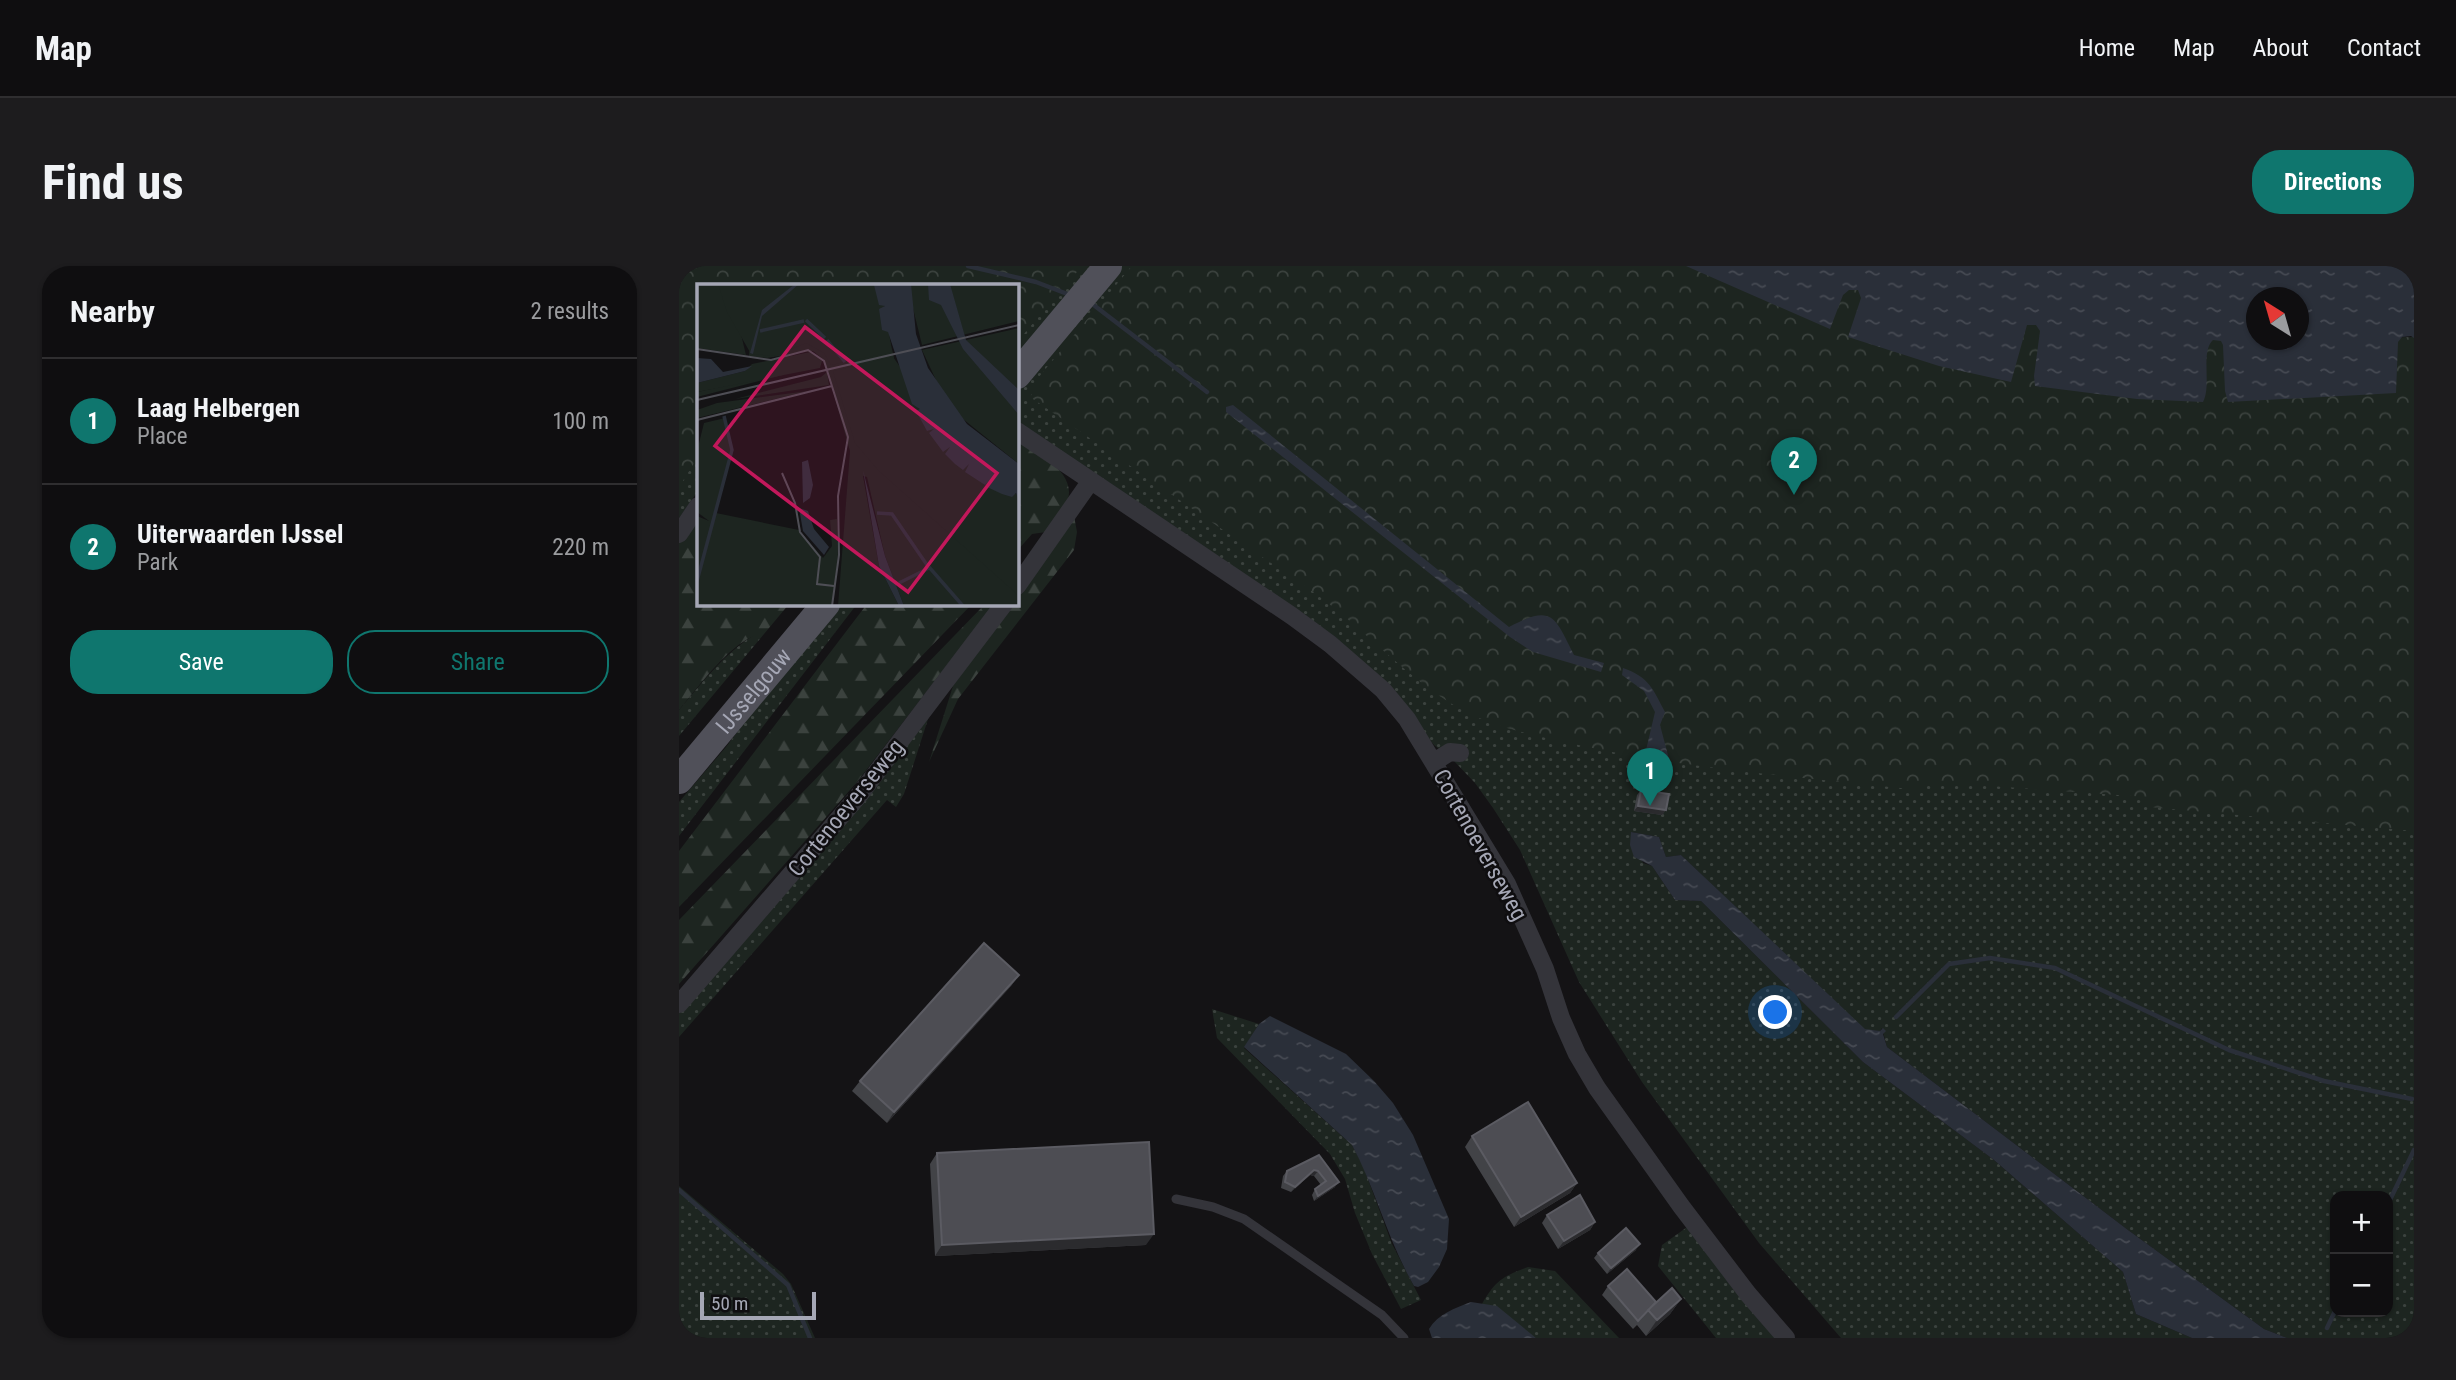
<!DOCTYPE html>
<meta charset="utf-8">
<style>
:root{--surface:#0f0e10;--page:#1d1c1e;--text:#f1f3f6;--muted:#9b9c9f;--line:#2f2e30;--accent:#0f766e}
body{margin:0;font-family:"Roboto Condensed",sans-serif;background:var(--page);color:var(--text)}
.controls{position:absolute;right:21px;bottom:21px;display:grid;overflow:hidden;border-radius:14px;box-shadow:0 2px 5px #0004}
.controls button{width:63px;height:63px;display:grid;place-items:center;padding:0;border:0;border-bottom:2px solid var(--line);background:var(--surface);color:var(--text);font:35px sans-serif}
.compass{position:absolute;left:1567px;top:21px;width:63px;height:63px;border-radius:50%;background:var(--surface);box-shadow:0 2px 5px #0004;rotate:323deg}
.scale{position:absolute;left:21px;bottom:18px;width:116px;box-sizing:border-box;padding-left:7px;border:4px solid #a5a7b5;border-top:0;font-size:19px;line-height:24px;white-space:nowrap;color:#a5a7b5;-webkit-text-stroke:5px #0f0e10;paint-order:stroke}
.you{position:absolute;left:1097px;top:747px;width:24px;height:24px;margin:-18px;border:5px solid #fff;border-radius:50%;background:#1a73e8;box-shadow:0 0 0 10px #1a73e833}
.badge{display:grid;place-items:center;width:46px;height:46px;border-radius:50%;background:var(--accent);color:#fff;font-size:23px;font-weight:700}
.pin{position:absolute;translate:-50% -58px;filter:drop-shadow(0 2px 4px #0008)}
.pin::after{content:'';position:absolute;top:37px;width:24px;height:21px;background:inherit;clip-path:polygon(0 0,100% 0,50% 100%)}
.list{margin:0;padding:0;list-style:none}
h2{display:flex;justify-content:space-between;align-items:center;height:91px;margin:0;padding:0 28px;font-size:30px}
h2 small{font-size:23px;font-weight:400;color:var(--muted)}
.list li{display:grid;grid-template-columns:46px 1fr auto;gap:21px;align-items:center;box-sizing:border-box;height:126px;padding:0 28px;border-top:2px solid var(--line)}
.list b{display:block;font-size:26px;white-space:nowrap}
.list p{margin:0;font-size:23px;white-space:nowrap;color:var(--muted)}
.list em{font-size:23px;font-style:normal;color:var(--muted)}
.actions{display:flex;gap:14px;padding:21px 28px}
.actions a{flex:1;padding:16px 0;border:2px solid var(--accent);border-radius:28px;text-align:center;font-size:24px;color:var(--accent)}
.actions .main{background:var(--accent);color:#fff}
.map{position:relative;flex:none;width:1735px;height:1072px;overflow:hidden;border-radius:28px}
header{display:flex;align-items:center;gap:42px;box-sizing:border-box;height:98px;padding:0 35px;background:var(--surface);border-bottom:2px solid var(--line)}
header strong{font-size:33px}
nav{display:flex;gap:38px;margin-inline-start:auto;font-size:24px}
.intro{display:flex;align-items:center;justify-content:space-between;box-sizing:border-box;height:168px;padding:0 42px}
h1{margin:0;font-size:49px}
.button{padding:18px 32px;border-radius:28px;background:var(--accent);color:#fff;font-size:24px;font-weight:700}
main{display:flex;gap:42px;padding:0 42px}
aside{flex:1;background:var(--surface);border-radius:28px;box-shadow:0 2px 5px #0004}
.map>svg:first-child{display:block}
.grass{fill:url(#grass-dots);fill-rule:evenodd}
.forest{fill:url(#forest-firs)}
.park{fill:url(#park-crowns)}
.water{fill:url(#water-ripples);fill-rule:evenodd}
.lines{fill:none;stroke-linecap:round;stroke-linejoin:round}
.stream{stroke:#2a2f39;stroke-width:4.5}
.service{stroke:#34343a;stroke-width:9}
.minor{stroke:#34343a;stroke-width:18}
.primary{stroke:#505059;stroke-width:28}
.wall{fill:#424347}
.shaded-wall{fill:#2b2b2e}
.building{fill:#4d4d53;stroke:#5b5b62;stroke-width:2}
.labels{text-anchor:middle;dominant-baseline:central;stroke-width:5;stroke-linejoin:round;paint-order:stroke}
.street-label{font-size:23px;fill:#a5a7b5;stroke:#0f0e10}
.inset-river{fill:none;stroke:#2a2f39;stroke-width:3.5}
.inset-road{fill:none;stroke:#4e4e55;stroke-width:2}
.view{fill:#c2185b;fill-opacity:0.15;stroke:#c2185b;stroke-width:3.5}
.inset-edge{fill:none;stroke:#a5a7b5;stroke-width:3.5}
</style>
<header>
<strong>Map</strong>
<nav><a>Home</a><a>Map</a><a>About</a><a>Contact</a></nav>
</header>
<div class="intro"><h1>Find us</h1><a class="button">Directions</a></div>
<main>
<aside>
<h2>Nearby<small>2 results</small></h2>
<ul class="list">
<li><span class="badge">1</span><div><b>Laag Helbergen</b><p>Place</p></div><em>100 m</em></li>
<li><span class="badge">2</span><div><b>Uiterwaarden IJssel</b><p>Park</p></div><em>220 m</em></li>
</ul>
<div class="actions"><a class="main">Save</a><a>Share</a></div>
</aside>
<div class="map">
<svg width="1735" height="1072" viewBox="0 0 1735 1072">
<defs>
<pattern id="grass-dots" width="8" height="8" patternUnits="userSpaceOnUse" patternTransform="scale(1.75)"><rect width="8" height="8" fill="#1d2520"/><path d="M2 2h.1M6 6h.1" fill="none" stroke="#3b423e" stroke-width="1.8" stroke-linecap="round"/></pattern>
<pattern id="forest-firs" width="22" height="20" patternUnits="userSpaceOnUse" patternTransform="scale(1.75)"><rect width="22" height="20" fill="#1d2520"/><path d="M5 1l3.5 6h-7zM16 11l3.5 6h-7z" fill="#3b423e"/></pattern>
<pattern id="park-crowns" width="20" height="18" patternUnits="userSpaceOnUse" patternTransform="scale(1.75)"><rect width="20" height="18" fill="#1d2520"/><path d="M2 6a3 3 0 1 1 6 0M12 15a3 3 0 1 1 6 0" fill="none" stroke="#3b423e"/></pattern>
<pattern id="water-ripples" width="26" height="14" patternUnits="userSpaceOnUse" patternTransform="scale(1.75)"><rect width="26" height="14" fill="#2a2f39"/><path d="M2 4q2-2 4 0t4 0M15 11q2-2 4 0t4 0" fill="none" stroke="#464a53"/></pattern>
</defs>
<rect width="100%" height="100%" fill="#141315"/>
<path class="grass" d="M0 0H1007L1735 125V1072H1608L1585 1063 1449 964 1208 781 1203 762 1201 765 1186 764 1002 589 987 591 980 571 952 566 964 597 973 600 996 634 1022 635 1184 796 1315 894 1444 1006 1457 1048 1513 1072H1162L1080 977 963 816 900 716 841 584 814 542 796 517 775 495 755 479 710 426 338 156V19H19V225L0 252ZM1656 930H1709V1046H1656Z
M163 338H178L0 570V536L47 481 90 423Z
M77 368H85L0 470V444C23 417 46 386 77 368Z
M250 450 225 528 217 541 208 534 0 771V743Z
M533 743 580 758 565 782 673 879 684 900 713 978 742 1034 722 1043 693 988 676 947 666 913 651 888 538 772Z
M0 920 104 1008 112 1018 136 1072H0Z
M1011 959 1098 1072H1037L979 1000 983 979Z
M849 1001 876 1005 940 1072H857L803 1038C816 1015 824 1010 849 1001Z"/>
<path class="forest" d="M338 172C357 185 402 208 387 238 382 248 374 257 367 266L353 268 338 285Z
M395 250 398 266 395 284 279 433 250 496 274 420 332 338H338V330Z
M19 251V338H110L85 368C57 368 18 423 0 444V275Z
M188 338H293L0 641V585Z
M306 338H315L178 516 0 718V654Z"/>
<path class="park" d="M0 0H403L338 76V19H19V191L0 221Z
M453 0H1110L1577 74 1735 71V565L1470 541 1467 531 1255 516 1240 524C1127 511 1014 504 904 480 864 471 823 464 787 446 733 418 687 364 637 328L351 131 353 128 348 125Z"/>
<path class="water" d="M1007 0H1735V72L1732 70 1723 71 1719 76 1717 127 1549 136 1546 125 1544 79 1542 75 1534 74C1521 86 1533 119 1524 136L1458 133 1356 120 1355 110 1361 65 1357 59H1348L1332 116 1260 100 1169 71 1182 32 1179 24H1170L1164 29 1151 63ZM1577 32H1619V74H1577Z
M554 139 830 361C874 338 875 350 895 389L925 397 922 406 854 386 831 371 547 146V141Z
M944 402C970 411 974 423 986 446L981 459 990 493 987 518 960 514 976 446 965 425 943 409Z
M952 566 980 571 987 591 1002 589 1186 763 1201 765 1204 762 1207 765 1204 768 1208 781 1449 964 1585 1063 1608 1072H1513L1457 1048 1444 1006 1315 894 1184 796 1022 635 996 634 973 600 955 591 951 579Z
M591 750 667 788 695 815 714 837 734 869 770 953 768 983 760 1001 749 1016 739 1021 735 1020C709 975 697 924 673 879L565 781 580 758Z
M792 1036 818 1040 857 1072H753L750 1063C759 1048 776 1042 792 1036Z"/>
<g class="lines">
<path class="stream" d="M289 0 357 16 391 29
M412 37 528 126
M1217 751 1270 698 1311 692 1376 702 1550 784 1645 815 1733 833
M0 924 109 1019 131 1072
M1709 938 1735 884
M1648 1062 1656 1045"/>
<path class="service" d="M497 933 534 941 565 953 703 1049 725 1072"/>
<path class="minor" d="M338 165 613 350 651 378 704 424 728 453 828 618 866 703 882 752 898 788 918 822 1002 940 1069 1028 1107 1072
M0 268 19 240
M338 320 411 216
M755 496 771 486 781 487
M0 738 181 528 325 338"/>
<g class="primary">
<path d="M338 109 429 0"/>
<path id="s1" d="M0 514 147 338"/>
</g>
</g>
<path class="wall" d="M962 524 987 544 983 549 955 545 958 529Z
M340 709 332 720 208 857 173 825 181 815Z
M793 870 898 917 891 927 835 961 786 881Z
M258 887 467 979 256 990 251 898Z
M640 889 656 921 635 935 633 929 636 923 642 919 635 910 631 909 612 926 602 922 604 910 608 905Z
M868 949 916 956 911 964 879 983 863 957Z
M957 984 928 1008 915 992 919 987Z
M929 1020 977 1036 1002 1033 991 1048 967 1070 958 1059 954 1063 923 1029Z"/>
<path class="shaded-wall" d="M959 540 987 544 983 549 955 545Z
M340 709 332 720 208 857 215 846Z
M635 904 639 905 635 910 631 909 612 926 616 921Z
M660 916 656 921 635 935 639 930Z
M898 917 891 927 835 961 842 951Z
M916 956 911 964 879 983 885 975Z
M475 968 467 979 256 990 263 979Z
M961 978 957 984 928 1008 932 1002Z
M1002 1033 991 1048 967 1070 978 1054Z"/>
<path class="building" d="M962 524 990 528 987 544 959 540Z
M305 677 340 709 215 846 181 815Z
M849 836 898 917 842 951 793 870Z
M470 876 475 968 263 979 258 887Z
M640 889 660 916 639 930 636 923 647 915 639 905 635 904 616 921 606 916 608 905Z
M901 929 916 956 885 975 868 949Z
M947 962 961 978 932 1002 919 987Z
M948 1003 977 1036 959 1055 929 1020Z
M993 1022 1002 1033 978 1054 969 1044Z"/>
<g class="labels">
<g class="street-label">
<text stroke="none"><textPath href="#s1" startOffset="116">IJsselgouw</textPath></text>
<text transform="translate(167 542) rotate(-51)">Cortenoeverseweg</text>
<text transform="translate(801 579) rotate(61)">Cortenoeverseweg</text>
</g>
</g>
<g transform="translate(18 18)">
<rect width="322" height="322" fill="#141315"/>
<path d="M0 0H32L49 71 0 64ZM53 44 191 48 198 78 322 265V322H207L188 272 170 193 166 192 182 282 202 322H141L153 167 127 76 116 67 70 74 52 72ZM77 91H86L0 113V108ZM28 134 35 166 19 229 102 246 126 274 135 262 133 236 140 235 141 272 135 322H0V232L12 237 0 228V167L7 139Z" fill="#1d2520"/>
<path d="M113 68 125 77 123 84 0 108V99L48 87 55 80ZM130 88 132 101 38 115 124 93ZM111 107 0 134V126L20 119Z" fill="#1d2520"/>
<path d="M21 0H184L195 68 134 81 127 69 109 59 78 72 54 70 30 28ZM210 0H322V37L225 61ZM322 44V180L266 135 245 109 225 66ZM196 73 273 180 322 212V312L181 186 158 159 136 87Z" fill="#1d2520"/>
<path d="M98 0H102L65 32 56 70 53 69 65 26ZM214 0 219 50 231 84 270 140 322 180V217L319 209 315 213 305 210 290 203 294 196 288 201 268 188 272 180 266 186 258 180 248 170 253 163 246 168 232 149 237 145 230 147 219 127 223 125 215 120 191 48 185 46 182 25 188 22 182 21 177 1ZM231 0H253L269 56 322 106V131L266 65 244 21 232 16ZM0 74 14 75 26 88 55 82 48 87 0 99ZM111 176 116 201 113 214 106 219 105 178ZM166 186 188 272 207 322H202L182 282ZM102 224 111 227 117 245 132 263 127 271 106 247Z" fill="#2a2f39"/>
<path class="inset-river" d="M109 36 128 54M63 47 107 37M130 56 148 78M180 229 195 230 230 281M232 283 266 322M0 297 35 166 27 132M202 299 232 284"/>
<path class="inset-road" d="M0 65 74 76 111 66 127 77 151 153 141 212 142 271 135 322M0 116 322 41M0 136 135 102M85 189 98 219 103 248 123 273 120 300 137 302"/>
<path class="view" d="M108 43 300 189 211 308 18 162Z"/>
<rect width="322" height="322" class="inset-edge"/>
</g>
</svg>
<div class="controls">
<button>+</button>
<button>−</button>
</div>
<svg class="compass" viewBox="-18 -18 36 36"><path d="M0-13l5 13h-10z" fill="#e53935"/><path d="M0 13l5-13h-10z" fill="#9b9c9f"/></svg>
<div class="scale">50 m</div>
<div class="you"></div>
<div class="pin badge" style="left:971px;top:540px">1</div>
<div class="pin badge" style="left:1115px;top:229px">2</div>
</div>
</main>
